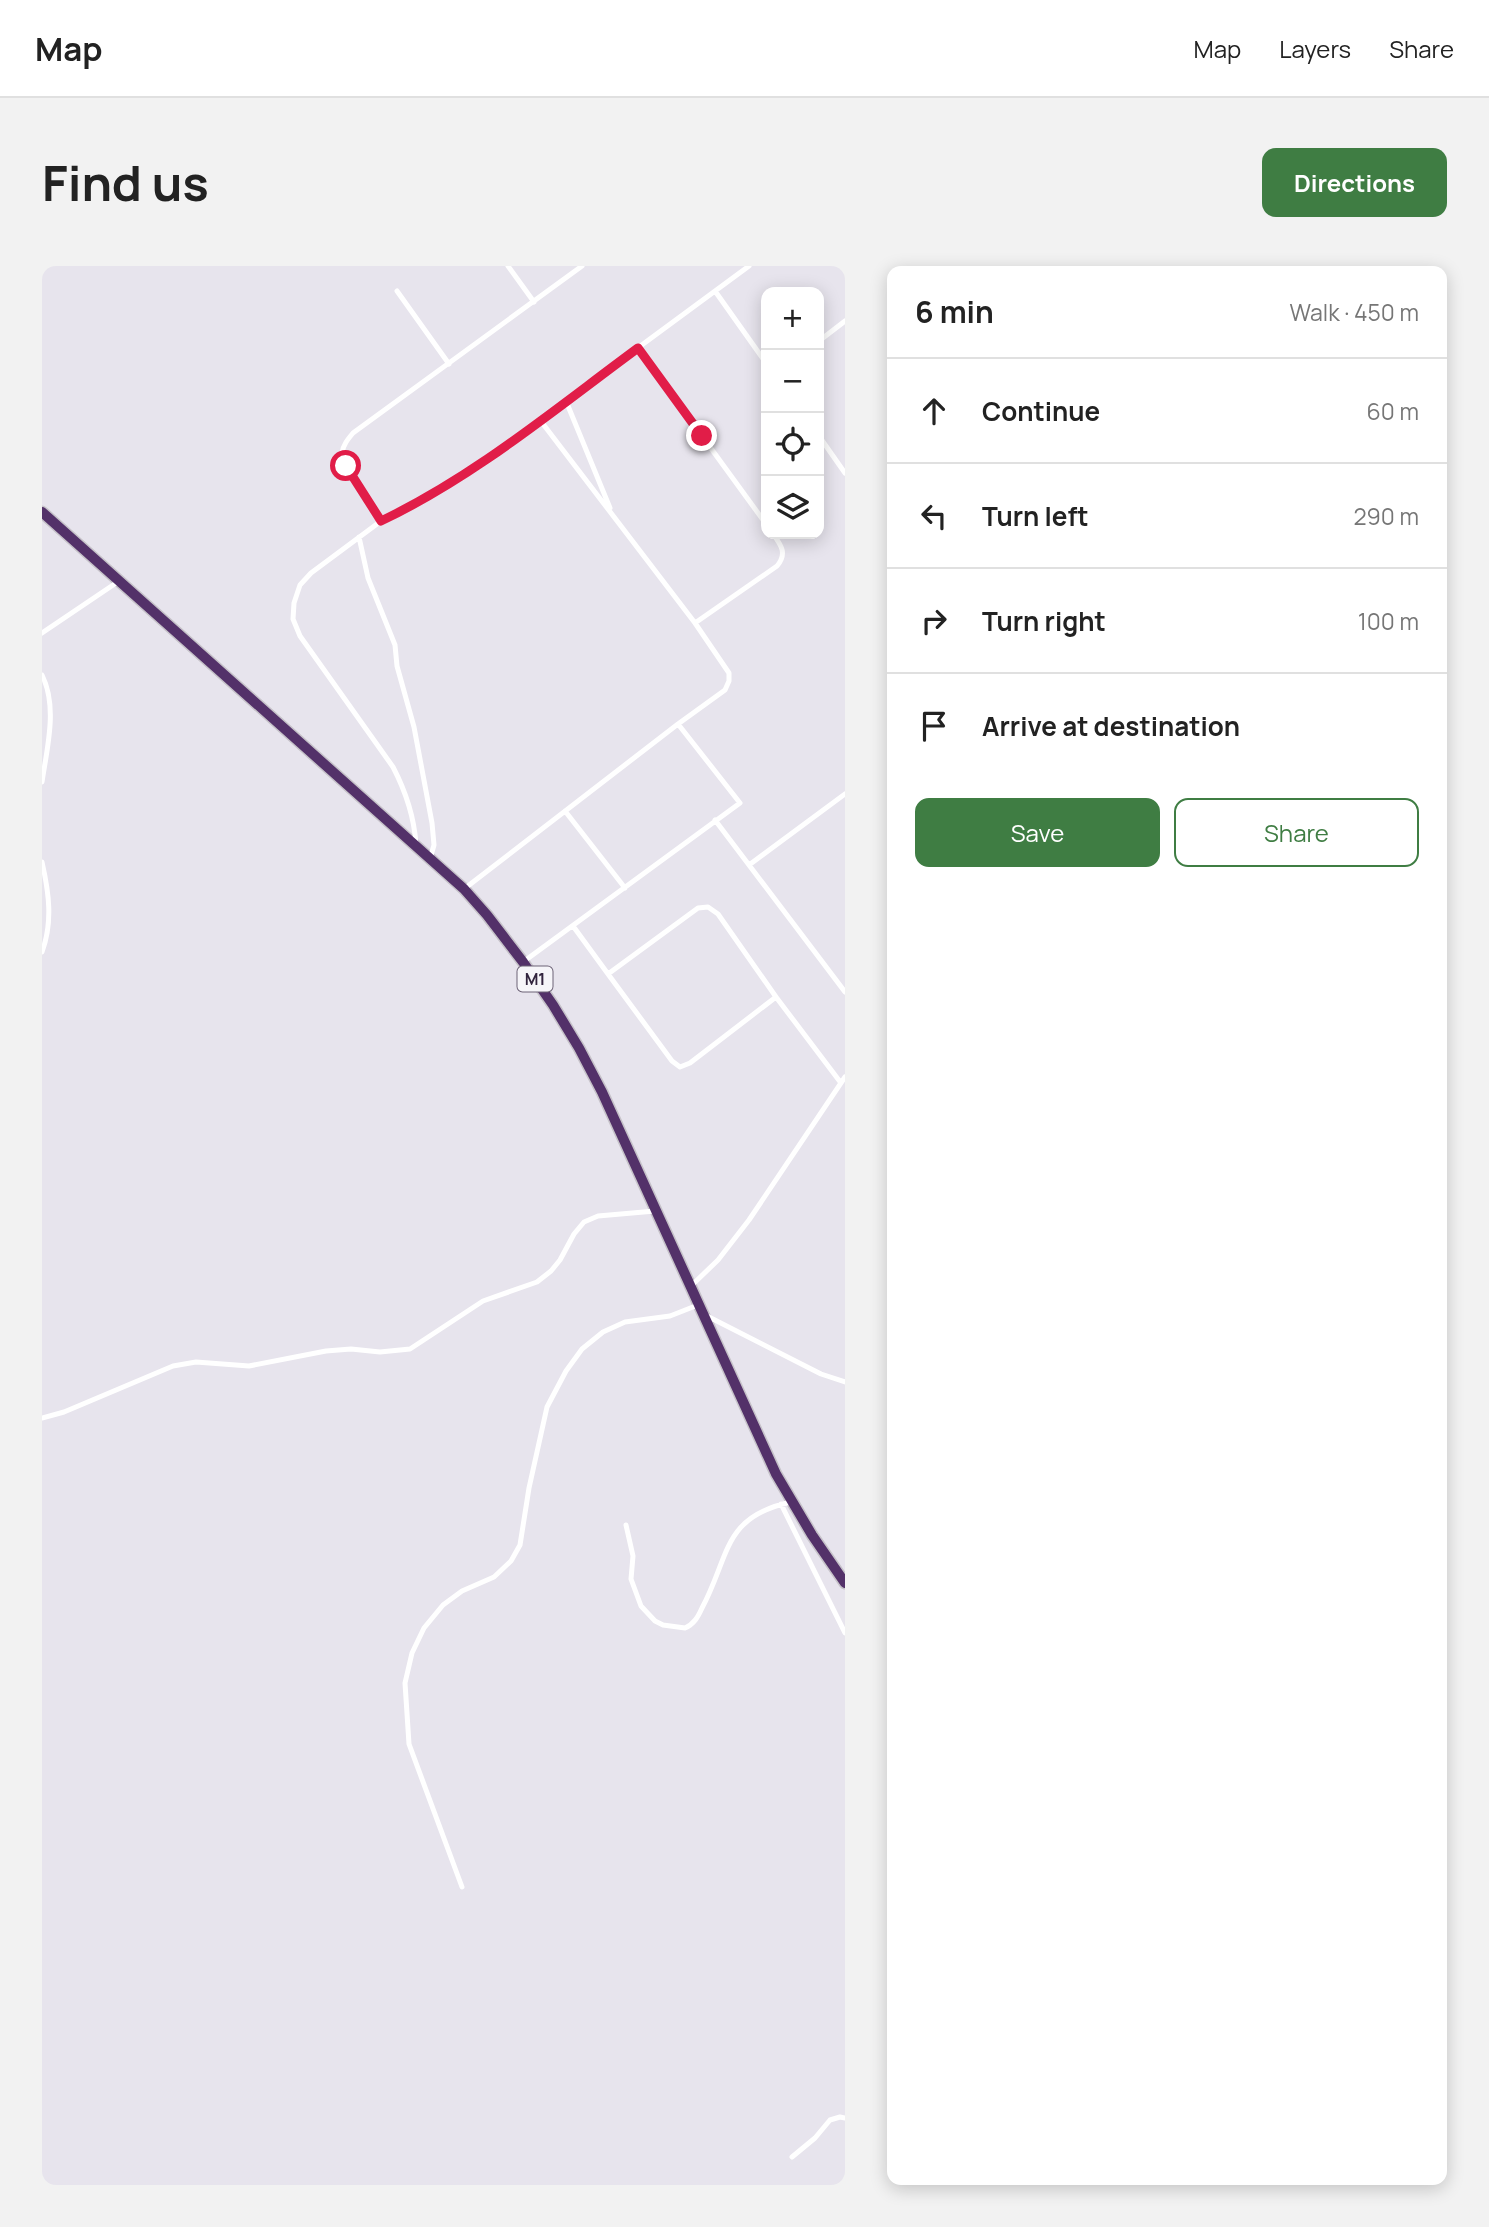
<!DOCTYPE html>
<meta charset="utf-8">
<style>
:root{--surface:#fff;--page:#f2f2f2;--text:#222;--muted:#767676;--line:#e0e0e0;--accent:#3f7d43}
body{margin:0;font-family:Manrope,sans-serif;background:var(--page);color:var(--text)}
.controls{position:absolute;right:21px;top:21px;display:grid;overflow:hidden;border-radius:14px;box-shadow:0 4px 18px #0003}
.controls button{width:63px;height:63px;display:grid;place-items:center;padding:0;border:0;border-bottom:2px solid var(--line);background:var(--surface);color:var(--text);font:35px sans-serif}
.stop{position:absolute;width:21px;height:21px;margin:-16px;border:5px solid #e11d48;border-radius:50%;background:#fff}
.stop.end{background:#e11d48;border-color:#fff;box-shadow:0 2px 7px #0008}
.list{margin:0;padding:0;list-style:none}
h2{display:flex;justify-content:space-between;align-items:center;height:91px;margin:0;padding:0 28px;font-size:30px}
h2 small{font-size:23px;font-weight:400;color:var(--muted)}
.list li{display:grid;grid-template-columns:46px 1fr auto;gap:21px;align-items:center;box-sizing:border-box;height:105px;padding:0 28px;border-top:2px solid var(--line)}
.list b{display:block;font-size:26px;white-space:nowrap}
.list em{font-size:23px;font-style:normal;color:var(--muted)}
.actions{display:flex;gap:14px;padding:21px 28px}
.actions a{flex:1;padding:16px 0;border:2px solid var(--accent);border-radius:14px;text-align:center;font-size:24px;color:var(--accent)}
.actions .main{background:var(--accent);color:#fff}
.icon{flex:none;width:38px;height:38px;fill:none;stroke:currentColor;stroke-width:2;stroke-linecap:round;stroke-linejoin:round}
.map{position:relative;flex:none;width:803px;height:1919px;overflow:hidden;border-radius:14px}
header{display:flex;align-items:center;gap:42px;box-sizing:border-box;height:98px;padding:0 35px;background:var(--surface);border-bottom:2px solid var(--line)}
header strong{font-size:33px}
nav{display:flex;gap:38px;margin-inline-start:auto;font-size:24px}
.intro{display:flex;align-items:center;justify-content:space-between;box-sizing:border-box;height:168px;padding:0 42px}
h1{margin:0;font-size:49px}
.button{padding:18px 32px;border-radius:14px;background:var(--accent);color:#fff;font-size:24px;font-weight:700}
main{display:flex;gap:42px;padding:0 42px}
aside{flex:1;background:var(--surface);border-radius:14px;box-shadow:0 4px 18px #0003}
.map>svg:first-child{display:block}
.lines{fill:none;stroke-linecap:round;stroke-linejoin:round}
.highway-casing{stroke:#c6c2c9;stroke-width:13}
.street{stroke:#fff;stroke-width:5}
.highway{stroke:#533169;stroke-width:10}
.route{stroke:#e11d48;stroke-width:9}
.labels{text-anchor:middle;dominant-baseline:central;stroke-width:6;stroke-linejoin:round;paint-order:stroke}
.shield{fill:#f6f5f9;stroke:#6d6376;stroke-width:2}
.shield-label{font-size:16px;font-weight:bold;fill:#32243e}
</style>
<header>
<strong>Map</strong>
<nav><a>Map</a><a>Layers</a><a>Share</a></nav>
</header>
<div class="intro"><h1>Find us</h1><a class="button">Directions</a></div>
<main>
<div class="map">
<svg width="803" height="1919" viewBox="0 0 803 1919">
<rect width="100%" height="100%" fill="#e7e4ed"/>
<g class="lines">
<defs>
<path id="highway" d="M0 246 422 623 445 649 481 696 511 739 537 782 560 826 734 1208 770 1269 803 1317"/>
</defs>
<use href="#highway" class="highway-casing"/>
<path class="street" d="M466 0 492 36
M355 25 407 98
M673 25 724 97
M777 75 803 55
M596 82 724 258
M524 135 568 242
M777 170 803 207
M339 255C329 239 300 204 300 187 301 179 306 173 311 167L540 0
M317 271 326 312 353 379 355 400 372 461 390 557 392 579 388 593
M653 357 735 300C745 288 740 280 731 268
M0 367 77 315
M0 409C16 441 5 482 0 516
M636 458 683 424 687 415V407L653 357 498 154 707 0
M523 545 583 622
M673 554 803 726
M374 578C372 550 364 526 351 501L258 370 251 353 252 337 258 319 269 307 339 255 371 240 416 213 498 154
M0 596C7 627 11 656 0 686
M707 599 803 528
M422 623 636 458 698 537 481 696
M666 641 676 648 734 731 648 797 638 801 630 795 566 708 656 642Z
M531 660 566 708
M734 731 799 817
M648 1021 676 994 707 954 803 811
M663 1049 779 1108 803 1116
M0 1152 22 1146 131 1100 154 1096 207 1100 284 1085 309 1083 338 1086 368 1083 441 1035 495 1016 509 1005 518 994 532 968 542 956 556 950 613 945
M739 1238 803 1367
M584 1259 591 1290 589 1313 599 1340 613 1355 621 1359 643 1362C652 1358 656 1351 660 1342 688 1290 680 1251 749 1236
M420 1621 367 1478 363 1417 370 1387 382 1362 401 1339 420 1325 452 1311 469 1295 478 1279 487 1222 505 1141 524 1105 540 1083 561 1066 583 1056 628 1050 656 1039
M750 1891 773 1872 788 1854 798 1851 803 1852"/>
<use href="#highway" class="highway"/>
</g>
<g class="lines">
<path class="route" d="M304 200 339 255C432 211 513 143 596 82L660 170"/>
</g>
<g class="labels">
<rect class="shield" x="475.5" y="700.5" width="35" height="25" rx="5"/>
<g class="shield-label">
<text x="493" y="713">M1</text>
</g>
</g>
</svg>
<div class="controls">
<button>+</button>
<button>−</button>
<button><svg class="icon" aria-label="locate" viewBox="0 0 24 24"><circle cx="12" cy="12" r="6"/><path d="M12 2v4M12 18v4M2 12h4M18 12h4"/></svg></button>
<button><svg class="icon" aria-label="layers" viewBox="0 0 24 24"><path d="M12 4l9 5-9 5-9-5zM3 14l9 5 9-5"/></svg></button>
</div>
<div class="stop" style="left:304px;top:200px"></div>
<div class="stop end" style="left:660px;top:170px"></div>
</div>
<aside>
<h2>6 min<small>Walk · 450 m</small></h2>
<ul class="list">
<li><svg class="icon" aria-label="ahead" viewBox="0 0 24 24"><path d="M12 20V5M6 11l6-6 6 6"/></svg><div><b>Continue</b></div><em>60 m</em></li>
<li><svg class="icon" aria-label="left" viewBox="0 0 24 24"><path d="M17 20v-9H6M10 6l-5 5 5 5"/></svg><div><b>Turn left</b></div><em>290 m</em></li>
<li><svg class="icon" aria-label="right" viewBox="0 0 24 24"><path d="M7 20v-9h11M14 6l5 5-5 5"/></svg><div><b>Turn right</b></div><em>100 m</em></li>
<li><svg class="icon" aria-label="arrive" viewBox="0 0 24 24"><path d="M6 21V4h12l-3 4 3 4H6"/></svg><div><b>Arrive at destination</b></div></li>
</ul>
<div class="actions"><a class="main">Save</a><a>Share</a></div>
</aside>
</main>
